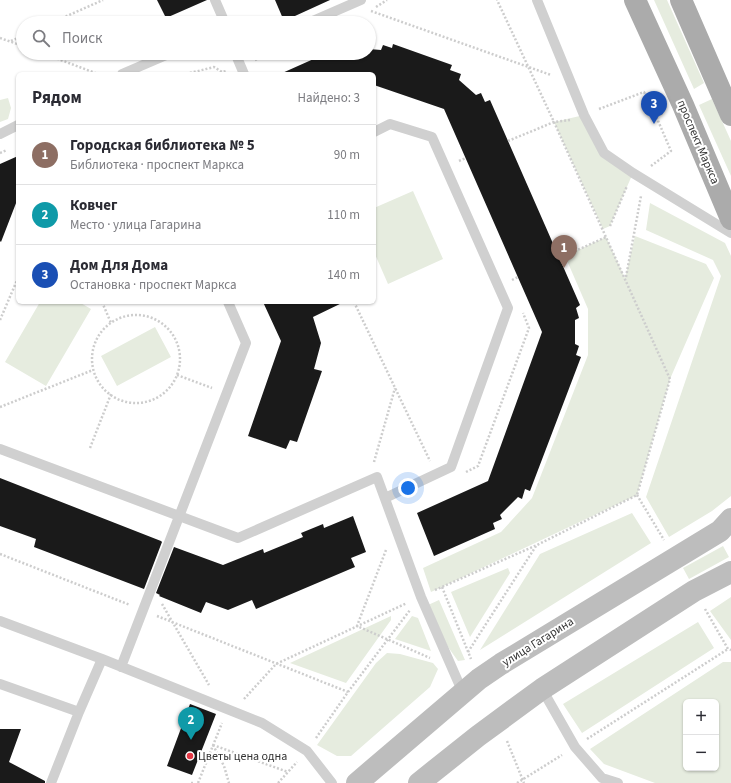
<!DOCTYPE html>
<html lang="ru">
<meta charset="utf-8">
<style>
:root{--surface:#fff;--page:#f7f7f7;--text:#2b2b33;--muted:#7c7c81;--line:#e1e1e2;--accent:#d93025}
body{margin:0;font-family:"Source Sans 3",sans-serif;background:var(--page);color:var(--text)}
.controls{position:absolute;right:12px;bottom:12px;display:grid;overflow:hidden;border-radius:6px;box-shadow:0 1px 3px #0004}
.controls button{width:36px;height:36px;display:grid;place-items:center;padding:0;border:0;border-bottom:1px solid var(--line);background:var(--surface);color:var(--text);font:20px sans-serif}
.you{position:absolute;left:408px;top:488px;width:14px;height:14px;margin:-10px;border:3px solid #fff;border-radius:50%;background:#1a73e8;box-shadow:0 0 0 6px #1a73e833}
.badge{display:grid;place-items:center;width:26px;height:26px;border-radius:50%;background:var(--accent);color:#fff;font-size:13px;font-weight:700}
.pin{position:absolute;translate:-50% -33px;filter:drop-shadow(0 1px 2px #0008)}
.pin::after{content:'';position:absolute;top:21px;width:14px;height:12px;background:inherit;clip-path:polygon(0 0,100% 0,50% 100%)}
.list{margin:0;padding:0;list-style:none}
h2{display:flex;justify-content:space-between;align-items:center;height:52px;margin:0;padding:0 16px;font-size:17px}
h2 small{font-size:13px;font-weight:400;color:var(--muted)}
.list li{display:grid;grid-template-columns:26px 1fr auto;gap:12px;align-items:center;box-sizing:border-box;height:60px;padding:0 16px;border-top:1px solid var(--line)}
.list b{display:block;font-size:15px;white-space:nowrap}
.list p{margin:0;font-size:13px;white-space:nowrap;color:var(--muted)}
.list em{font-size:13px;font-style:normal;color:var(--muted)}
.icon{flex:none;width:22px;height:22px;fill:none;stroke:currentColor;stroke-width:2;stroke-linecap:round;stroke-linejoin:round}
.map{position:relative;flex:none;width:731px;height:783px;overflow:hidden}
.search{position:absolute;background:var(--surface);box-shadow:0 1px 3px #0004;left:16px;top:16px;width:360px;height:44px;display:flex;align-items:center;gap:10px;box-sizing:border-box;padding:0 14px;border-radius:22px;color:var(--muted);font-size:15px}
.panel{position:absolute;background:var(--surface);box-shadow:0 1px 3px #0004;left:16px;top:72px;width:360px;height:232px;border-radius:6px}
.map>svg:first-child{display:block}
.green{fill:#e6ecdf;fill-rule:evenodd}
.building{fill:#1a1a1a}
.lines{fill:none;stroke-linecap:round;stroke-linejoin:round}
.path{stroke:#cdcdcd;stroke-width:2.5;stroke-dasharray:2 2;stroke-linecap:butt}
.service{stroke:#d0d0d0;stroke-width:10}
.secondary{stroke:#bdbdbd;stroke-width:22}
.primary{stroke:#ababab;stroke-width:22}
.poi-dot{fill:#e63946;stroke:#fff;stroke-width:1.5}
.labels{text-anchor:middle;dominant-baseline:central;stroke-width:4;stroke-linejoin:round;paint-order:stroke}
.street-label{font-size:12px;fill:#333;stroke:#fff}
.poi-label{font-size:12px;fill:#333;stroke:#fff;text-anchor:start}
</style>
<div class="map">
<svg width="731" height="783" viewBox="0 0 731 783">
<rect width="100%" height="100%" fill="#fff"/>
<path class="green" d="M654 0H667L704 83 694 89Z
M8 98 11 108 8 119 0 122V100Z
M712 99 731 141V176L699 105Z
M584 115 604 153 633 173 610 226 603 229 554 122Z
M413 191 443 259 388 284 374 252V208Z
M650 203 725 243 731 256V496L712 511 669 537 646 497 721 276 713 260 646 230Z
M635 236 706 264 714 278 670 379 637 495 431 592 423 568 501 532 532 498 588 355V309L565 256 606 237 625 278Z
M40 302H79L91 309 46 386 5 362Z
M155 327 171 357 117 386 101 356Z
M632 513 651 543 480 650 540 554Z
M723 546 729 557 689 579 683 568Z
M508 568 510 573 470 637 451 592Z
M731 597V640L710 611Z
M439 600 465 660 458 661 448 647 428 605Z
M391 616V620L346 683 290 663Z
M412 616 418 618 431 651 395 639Z
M698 622 714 648 582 733 563 704Z
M387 653 400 654 433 663 438 669 430 687 351 756H337L317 745 376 663Z
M723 662H731V783H655L604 764 590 749ZM686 702H716V768H686Z"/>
<path class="building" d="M157 0H207L166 18Z
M275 0H330L284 21Z
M393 44 452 65 450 70 461 74 459 80 476 95 481 93 485 102 490 100 580 305 576 308 579 318 575 320V344L579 346 576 355 581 357 530 491 525 489 522 499 518 497 500 515 502 519 493 523 495 529 434 556 417 513 488 481 542 332 444 109 374 85V74H280L327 53H369V49L381 50 383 45 392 48Z
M18 156V198L1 242 0 241V164Z
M263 302H344L313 317 321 343 314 369 322 371 297 442 290 440 286 449 248 436 281 341Z
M0 478 161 541 162 542 144 589 34 547 36 539 0 526Z
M353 516 366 552 351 558 355 567 256 609 252 600 228 610 206 602 201 613 159 596 160 595 156 593 174 547 223 565 263 549 264 553 303 537 301 533 323 524 324 528Z
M190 704 216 714 192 775 167 766Z
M0 729H21L9 762 45 781V783H0Z"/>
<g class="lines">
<path class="path" d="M376 7 387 0
M371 11 551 75
M51 23 103 0
M0 38 23 46
M11 41 23 36
M42 53 98 74
M255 60 271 53
M186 74 214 67 222 72 226 71
M599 109 644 92 656 116 663 113
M508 141 554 122 570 120
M0 153 7 150
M459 161 466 158
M651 166 671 151 656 116
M610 226 627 186
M560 258 606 237
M626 277 641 196
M512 280 518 277
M102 302 111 323
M354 302 430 461
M92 359a44 44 0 1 1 88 0a44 44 0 1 1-88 0Z
M0 320 18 278
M177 375 212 388
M0 407 93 370
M90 448 111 394
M374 462 395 388
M466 472 478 466 529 328 523 313
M637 495 664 540
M386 550 357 626 430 658
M0 554 130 605
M442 587 471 659
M435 590 537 545 637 495 670 379 554 122 497 0
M162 604 209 685
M705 609 728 649 731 650
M157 616 348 692
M468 652 536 546
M244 699 276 664 407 603
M316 738 348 692 410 610
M587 739 728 649
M507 741 524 783
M213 745 288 772
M213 745 224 766 229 783
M191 783H194
M198 783 222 723
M278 783 297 762
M517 783 562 755"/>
<path class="service" d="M215 0 225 23
M537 0 584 115 604 153 633 173 731 233
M308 23 361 0
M236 55 244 74
M122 74 171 53
M374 132 390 124 432 137 508 308 451 467 385 498
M0 134 18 125
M0 449 238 538 377 477 421 597 463 693
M0 621 102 659 262 723 307 751 332 783
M121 667 246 343 228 302
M0 684 79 712 51 783
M542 689 575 747 602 778 618 783
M79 712 102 659"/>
<path class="secondary" d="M357 783 479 679 501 664 720 531 731 519
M419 783 478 736 542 689 694 591 731 572"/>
<path class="primary" d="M635 0 683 105 731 219
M681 0 731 115"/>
</g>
<circle class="poi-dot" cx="190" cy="756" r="4"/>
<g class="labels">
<g class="street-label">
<text transform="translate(698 142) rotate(67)">проспект Маркса</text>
<text transform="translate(538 642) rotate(-32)">улица Гагарина</text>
</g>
<g class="poi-label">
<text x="198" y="756">Цветы цена одна</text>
</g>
</g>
</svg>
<div class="controls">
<button>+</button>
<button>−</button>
</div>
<div class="you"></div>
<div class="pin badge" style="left:564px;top:268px;background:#8d6e63">1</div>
<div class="pin badge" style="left:191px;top:740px;background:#0f9aa8">2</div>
<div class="pin badge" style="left:654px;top:124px;background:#1a4fb4">3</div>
<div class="search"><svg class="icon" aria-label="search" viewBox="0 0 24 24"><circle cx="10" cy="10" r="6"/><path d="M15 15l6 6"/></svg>Поиск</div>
<section class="panel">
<h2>Рядом<small>Найдено: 3</small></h2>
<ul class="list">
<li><span class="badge" style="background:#8d6e63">1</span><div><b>Городская библиотека № 5</b><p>Библиотека · проспект Маркса</p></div><em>90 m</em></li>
<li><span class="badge" style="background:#0f9aa8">2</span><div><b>Ковчег</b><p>Место · улица Гагарина</p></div><em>110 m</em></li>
<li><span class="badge" style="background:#1a4fb4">3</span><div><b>Дом Для Дома</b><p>Остановка · проспект Маркса</p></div><em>140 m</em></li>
</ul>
</section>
</div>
